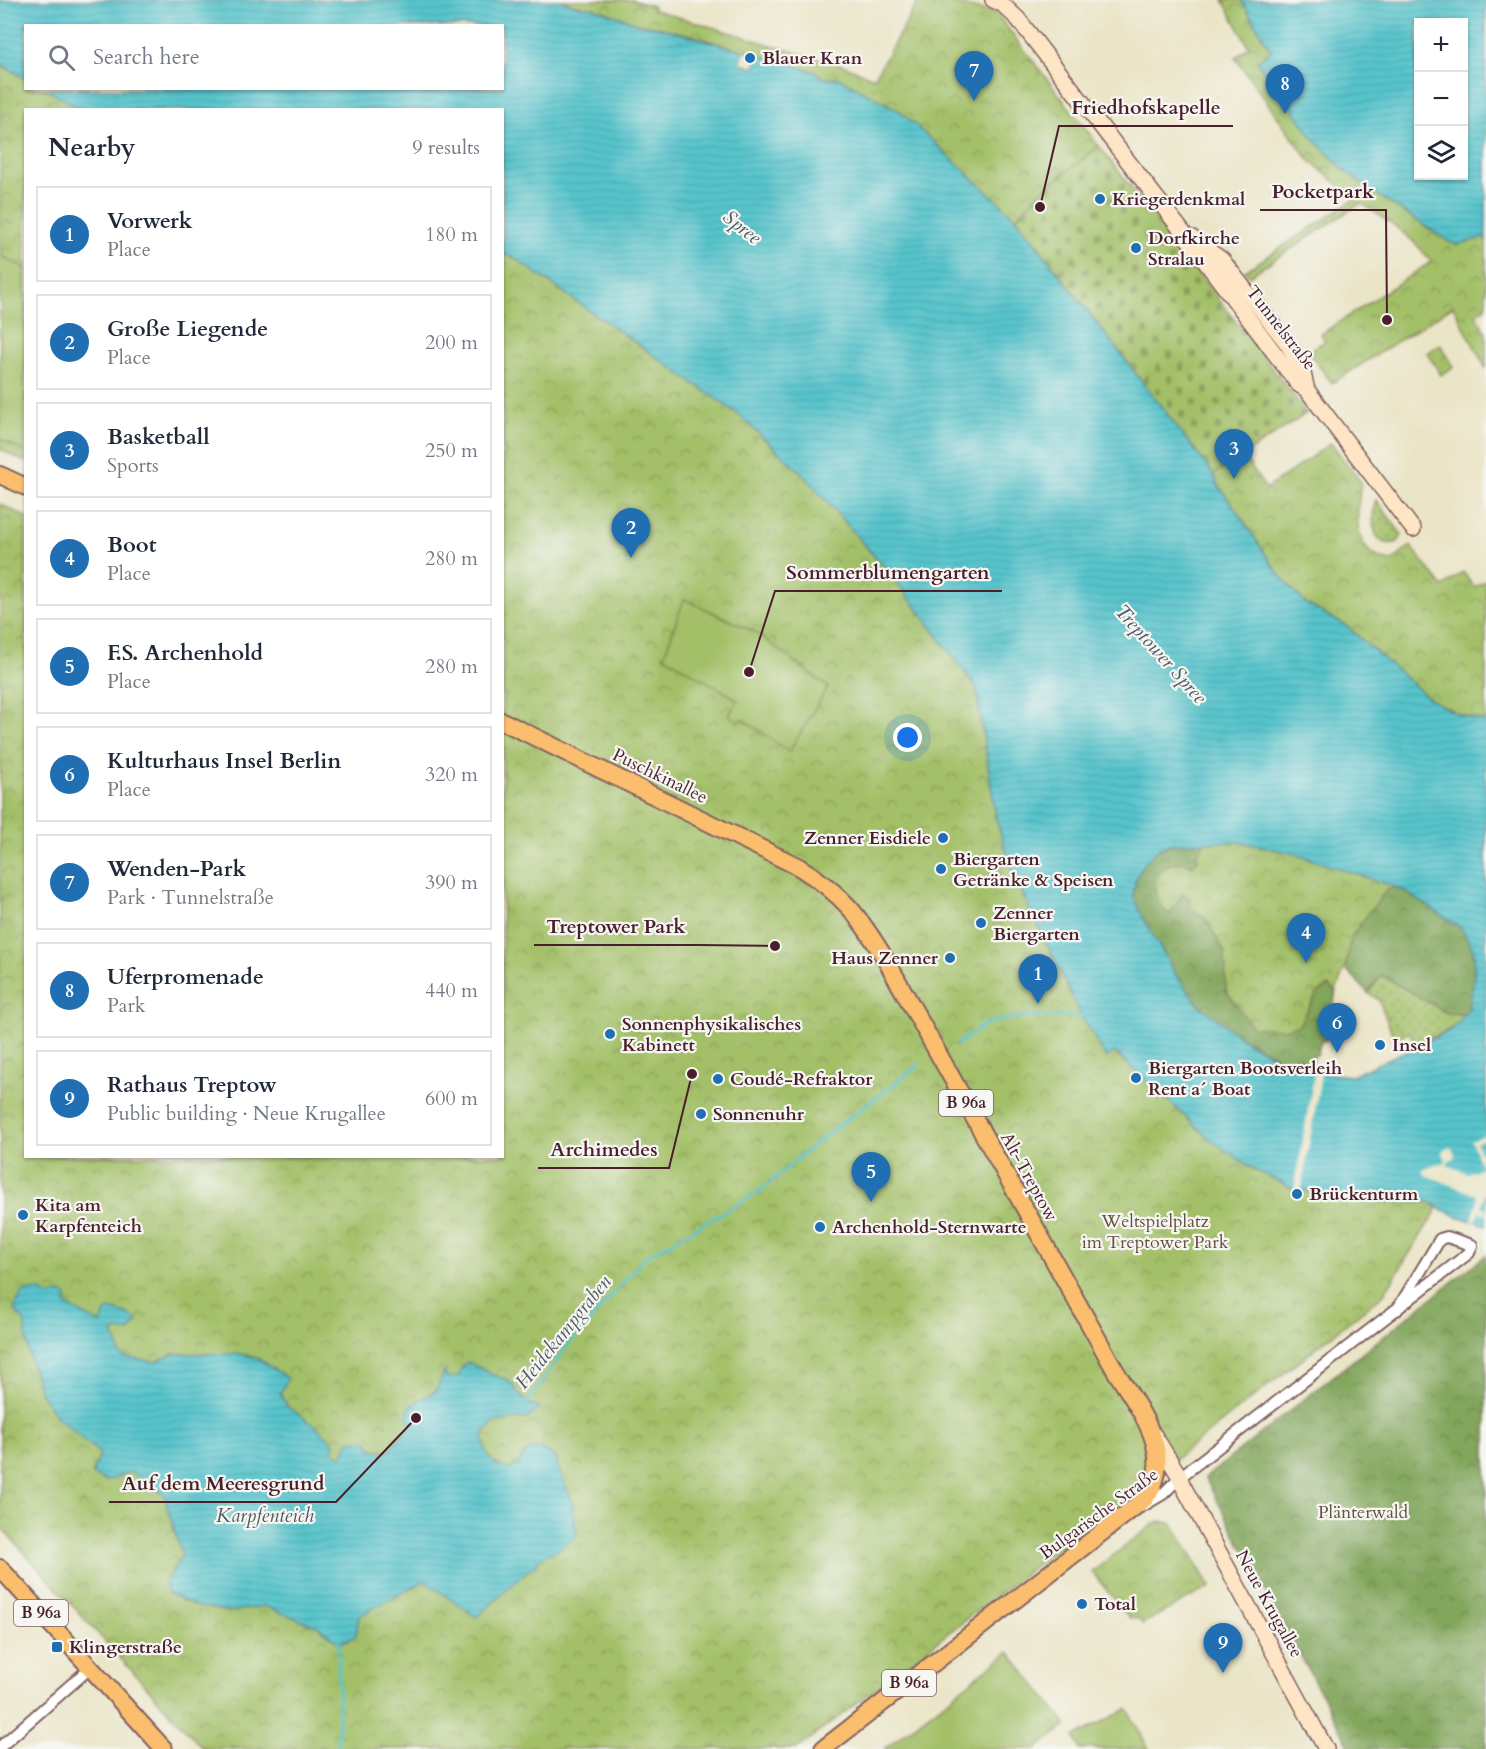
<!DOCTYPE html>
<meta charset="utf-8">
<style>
:root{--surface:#fff;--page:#f6f6f7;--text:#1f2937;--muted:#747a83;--line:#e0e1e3;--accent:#1f6fb2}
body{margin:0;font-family:Cardo,serif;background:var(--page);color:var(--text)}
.controls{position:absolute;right:18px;top:18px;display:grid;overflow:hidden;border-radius:0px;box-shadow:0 2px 4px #0004}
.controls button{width:54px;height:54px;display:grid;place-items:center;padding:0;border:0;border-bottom:2px solid var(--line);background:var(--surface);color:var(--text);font:30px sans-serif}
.you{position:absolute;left:908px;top:738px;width:21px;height:21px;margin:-15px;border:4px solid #fff;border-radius:50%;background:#1a73e8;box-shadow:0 0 0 9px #1a73e833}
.badge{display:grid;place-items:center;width:39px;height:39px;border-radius:50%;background:var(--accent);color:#fff;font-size:20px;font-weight:700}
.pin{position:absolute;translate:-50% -50px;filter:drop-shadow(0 2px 3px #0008)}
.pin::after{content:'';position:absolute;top:32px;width:21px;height:18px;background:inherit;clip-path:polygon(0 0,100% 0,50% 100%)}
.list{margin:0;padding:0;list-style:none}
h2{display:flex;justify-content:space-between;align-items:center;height:78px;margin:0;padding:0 24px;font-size:26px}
h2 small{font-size:20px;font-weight:400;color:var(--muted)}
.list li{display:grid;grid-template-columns:39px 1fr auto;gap:18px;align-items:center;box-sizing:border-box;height:96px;margin:0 12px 12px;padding:0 12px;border:2px solid var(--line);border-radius:0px}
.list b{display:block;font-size:22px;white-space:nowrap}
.list p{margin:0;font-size:20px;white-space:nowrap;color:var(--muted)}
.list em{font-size:20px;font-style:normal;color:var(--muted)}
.icon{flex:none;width:33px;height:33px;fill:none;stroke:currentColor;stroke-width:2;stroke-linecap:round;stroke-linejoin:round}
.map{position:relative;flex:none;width:1486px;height:1749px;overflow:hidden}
.search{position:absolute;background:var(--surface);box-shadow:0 2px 4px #0004;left:24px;top:24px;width:480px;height:66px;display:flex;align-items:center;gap:15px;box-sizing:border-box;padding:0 21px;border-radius:0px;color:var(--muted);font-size:22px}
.panel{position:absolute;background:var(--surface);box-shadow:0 2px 4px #0004;left:24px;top:108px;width:480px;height:1050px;border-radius:0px}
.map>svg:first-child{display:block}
.grass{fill:url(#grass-dots);stroke:#76704a;stroke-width:1.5}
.forest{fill:url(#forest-crowns);stroke:#666244;stroke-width:1.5}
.cemetery{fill:url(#cemetery-stones);stroke:#76704a;stroke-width:1.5}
.park{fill:url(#park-crowns);stroke:#76704a;stroke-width:1.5}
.garden{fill:#a3c068;stroke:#76704a;stroke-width:1.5}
.water{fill:url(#water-rules);stroke:#50727c;stroke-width:1.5;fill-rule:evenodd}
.pier{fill:#ebe5c8}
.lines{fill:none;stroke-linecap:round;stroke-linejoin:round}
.stream{stroke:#57c4cc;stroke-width:3}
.street-casing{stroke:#826462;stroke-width:14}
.secondary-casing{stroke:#826462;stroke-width:18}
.primary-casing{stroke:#826462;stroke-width:20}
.street{stroke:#fff;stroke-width:10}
.secondary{stroke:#fde5c5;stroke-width:15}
.primary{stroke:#fabe6e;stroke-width:16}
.poi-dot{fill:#1f6fb2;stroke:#f6f6f2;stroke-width:2}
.labels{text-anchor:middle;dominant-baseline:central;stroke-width:4.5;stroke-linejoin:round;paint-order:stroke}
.shield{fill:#f6f6f2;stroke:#7e6067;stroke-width:1.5}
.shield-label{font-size:16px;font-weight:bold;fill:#4a1f2b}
.poi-label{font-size:18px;font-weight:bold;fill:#4a1f2b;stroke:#f6f6f2;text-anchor:start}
.street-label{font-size:18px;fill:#4a1f2b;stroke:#f6f6f2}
.park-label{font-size:18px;fill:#654f3d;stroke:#f6f6f2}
.water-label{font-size:20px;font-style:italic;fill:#4f5963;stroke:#f6f6f2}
.leader{fill:none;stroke:#4a1f2b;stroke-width:2}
.callout-dot{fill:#4a1f2b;stroke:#f6f6f2;stroke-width:2}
.callout-label{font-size:20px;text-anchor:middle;font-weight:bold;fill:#4a1f2b;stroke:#f6f6f2;stroke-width:4.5;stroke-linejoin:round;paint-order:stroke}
</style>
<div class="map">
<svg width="1486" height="1749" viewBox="0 0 1486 1749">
<defs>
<pattern id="grass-dots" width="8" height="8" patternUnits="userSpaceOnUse" patternTransform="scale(1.5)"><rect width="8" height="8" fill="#a3c068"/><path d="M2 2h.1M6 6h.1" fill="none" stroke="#879b56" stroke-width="1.8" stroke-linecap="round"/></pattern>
<pattern id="forest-crowns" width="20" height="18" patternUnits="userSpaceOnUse" patternTransform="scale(1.5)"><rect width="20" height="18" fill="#82a65c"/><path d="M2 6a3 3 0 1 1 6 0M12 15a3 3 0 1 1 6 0" fill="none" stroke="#6c874c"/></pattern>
<pattern id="cemetery-stones" width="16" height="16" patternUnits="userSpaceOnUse" patternTransform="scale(1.5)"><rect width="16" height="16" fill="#a3c068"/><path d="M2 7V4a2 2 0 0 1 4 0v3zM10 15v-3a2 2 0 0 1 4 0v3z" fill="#879b56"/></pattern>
<pattern id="park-crowns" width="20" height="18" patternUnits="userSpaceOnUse" patternTransform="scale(1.5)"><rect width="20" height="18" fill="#a3c068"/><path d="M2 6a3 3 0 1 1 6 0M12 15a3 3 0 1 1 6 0" fill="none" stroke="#879b56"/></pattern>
<pattern id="water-rules" width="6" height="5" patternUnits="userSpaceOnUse" patternTransform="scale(1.5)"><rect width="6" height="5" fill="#57c4cc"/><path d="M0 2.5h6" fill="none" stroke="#4da8af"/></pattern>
</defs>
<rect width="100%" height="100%" fill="#f6f6f2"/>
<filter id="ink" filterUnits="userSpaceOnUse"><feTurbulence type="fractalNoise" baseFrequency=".0167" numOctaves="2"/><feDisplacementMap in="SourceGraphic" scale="12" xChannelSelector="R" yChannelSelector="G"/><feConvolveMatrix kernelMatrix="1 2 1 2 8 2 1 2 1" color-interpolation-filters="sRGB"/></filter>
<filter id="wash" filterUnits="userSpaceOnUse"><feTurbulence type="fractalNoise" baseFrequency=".008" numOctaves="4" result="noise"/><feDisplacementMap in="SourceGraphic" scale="24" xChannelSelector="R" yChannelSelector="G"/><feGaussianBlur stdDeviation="1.35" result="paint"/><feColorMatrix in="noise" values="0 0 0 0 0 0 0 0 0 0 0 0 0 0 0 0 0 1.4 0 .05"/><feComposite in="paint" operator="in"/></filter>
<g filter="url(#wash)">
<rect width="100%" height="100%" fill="#ebe5c8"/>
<path class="grass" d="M1376 500 1402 535 1398 542C1371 551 1370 516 1376 500Z
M1381 975 1447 1013 1465 1014 1456 1026 1416 1046 1409 1032 1394 1039 1379 1000 1368 993Z"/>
<path class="forest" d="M1204 842 1197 855 1199 859 1192 866C1173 854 1155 872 1155 891L1183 893 1192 900 1204 916 1225 953 1226 990 1299 1025 1317 994 1328 986 1336 991 1328 1038 1321 1042 1317 1055H1314L1311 1071C1269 1055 1236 1037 1202 1007 1185 993 1171 966 1160 947 1153 935 1135 908 1133 895 1133 889 1135 882 1137 877 1149 843 1173 844 1204 842Z
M1395 887 1403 890 1461 928 1474 951V977L1469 1008 1465 1014 1447 1013 1381 975 1368 993 1345 968 1351 937 1385 890Z
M1486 1255V1749H1351L1205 1478Z"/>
<path class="cemetery" d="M1099 146 1307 413 1214 475 1016 218 1041 191Z"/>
<path class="park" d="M560 0H632L653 6 652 9 825 61 828 59 874 78 919 0H937L996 13 1099 146 1041 191 1016 218 900 111 839 78C827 78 825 81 816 72L694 36 644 24H639L594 8 578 6Z
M1223 0H1241L1271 50 1257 62 1329 155 1370 190 1448 241 1456 245 1483 238 1486 241V307L1476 314 1486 333V369L1453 306 1332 383 1308 352 1325 341 1321 334 1431 262C1414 237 1386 220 1361 203L1249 276 1245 271 1355 199 1309 160 1235 58 1249 47Z
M0 64 25 78 26 88 45 89 83 109 26 110 25 462 0 449Z
M503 254 513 257 735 412 804 474 901 587 976 687 996 818 1013 874 1082 1017 1106 1057 1114 1052 1211 1140 1255 1170 1292 1188 1354 1202H1432L1438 1208 1384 1294 1193 1445 797 1749H203L0 1526V504L26 517V1156H502Z
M1440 344 1454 367 1441 375 1427 353Z
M1331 443 1361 482C1357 514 1349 555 1392 561L1411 546 1443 587 1463 572 1474 587 1486 580V721C1465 719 1446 709 1429 698L1345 625 1306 604 1280 576 1234 507 1216 482 1213 475 1243 455 1266 489Z
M1204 842H1241L1292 853 1395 887 1385 891 1351 937 1345 968 1336 991 1328 986 1317 994 1299 1025 1283 1029 1252 1027 1226 990 1225 953 1204 916 1189 909 1191 900 1183 893 1169 915C1162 908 1156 900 1155 889 1153 869 1176 856 1192 866L1198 859 1197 855Z
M1160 1521 1173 1524 1210 1587 1142 1624 1140 1619 1129 1618 1092 1572 1155 1523Z"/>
<path class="garden" d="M0 255 25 268V452L0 439Z
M684 599 755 632 828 687 789 752 743 719 738 721 729 715 738 700 664 656Z
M1009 1652 1067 1725 1036 1749H884Z
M1127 1709 1149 1749H1080L1074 1737Z"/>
<path class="water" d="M0 0H559L578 6 594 8 639 24 666 29 744 51 740 63 754 68 758 55 816 72C825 81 827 78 839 78L900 111 1016 218 1214 475 1216 482 1234 507 1280 576 1306 604 1345 625 1429 698C1446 709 1465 719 1486 721V1225C1466 1219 1447 1215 1431 1202H1354L1292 1188 1255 1170 1211 1140 1115 1052 1106 1058 1082 1017 1013 874 996 818 976 687 901 587 803 474 735 412 513 257 503 254 502 110H83L45 89 502 88V26H26L25 78 0 64ZM1204 842H1241L1292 853 1395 887 1403 890 1461 928 1474 951V977L1469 1008 1456 1026 1447 1032 1351 1076 1311 1071 1282 1060 1247 1042 1199 1005 1176 975 1140 912 1133 895 1135 883 1140 869 1148 859 1160 848 1171 844Z
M1241 0H1486V241L1483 238 1456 245 1448 241 1370 190 1343 169 1312 137 1284 96 1257 62 1271 50ZM1418 22H1464V176H1418Z
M40 1290 48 1296 61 1293 67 1296 66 1305 101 1324 105 1312 111 1309 129 1315 138 1321 129 1332 119 1330 113 1333 122 1357 156 1362 173 1354H240L257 1358 288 1378 280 1394 288 1407 316 1426 333 1442V1453L343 1456 347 1444 351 1440H368L371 1448 385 1453 412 1425 408 1419V1410L414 1403 436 1391 444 1372 448 1378 459 1376 462 1367 468 1362 491 1374 508 1380 527 1403 540 1407 529 1418 496 1421 483 1434C484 1453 490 1466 510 1469L519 1464 522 1456 532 1449H542L556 1457 560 1473 572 1500 577 1536 552 1554 550 1552 537 1561 538 1564 526 1572 477 1617 424 1581 359 1616 356 1636 339 1643 317 1626 263 1606 231 1612 196 1606 169 1594 164 1583 182 1556 164 1495 131 1472 106 1481 92 1475 100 1454 56 1416 40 1392 29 1356 24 1321 14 1309 23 1292Z"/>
<path class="pier" d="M1315 1069H1322L1301 1191 1294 1190Z
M1486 1135V1138L1476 1143 1480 1152 1486 1150V1153L1481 1156 1486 1166V1191L1481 1206 1486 1209V1214L1479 1211 1476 1222 1472 1221 1477 1202 1476 1195 1424 1174 1423 1170 1436 1164 1444 1163 1446 1160 1442 1151 1451 1147 1456 1157 1448 1161 1447 1165 1467 1173 1482 1168 1471 1140Z"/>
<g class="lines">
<path class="stream" d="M957 1044 987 1023 1018 1017 1086 1016
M524 1403H527L565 1349 645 1257 760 1191 816 1143 919 1065
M338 1749 339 1640"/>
</g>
</g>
<g filter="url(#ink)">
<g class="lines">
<defs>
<path id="street" d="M1141 1507 1163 1494 1180 1477 1469 1253 1472 1245 1447 1237 1440 1239 1397 1310
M0 1747 90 1668"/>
<path id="secondary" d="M993 0 1002 4 1018 19 1182 231 1298 384 1307 390 1413 529
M1192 238 1222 260 1286 342 1301 365 1307 390
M1154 1435 1180 1477 1182 1484 1326 1749"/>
<path id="primary" d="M0 475 26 487
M502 721 799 867C844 895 859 916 886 960L1115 1370C1138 1408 1178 1456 1145 1499L823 1749
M0 1568 164 1749"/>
</defs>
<use href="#street" class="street-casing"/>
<use href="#secondary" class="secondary-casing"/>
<use href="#primary" class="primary-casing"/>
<use href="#street" class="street"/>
<use href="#secondary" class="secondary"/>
<use href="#primary" class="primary"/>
</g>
</g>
<g class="poi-dot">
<circle cx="750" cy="58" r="6"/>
<circle cx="1100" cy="199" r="6"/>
<circle cx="1136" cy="248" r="6"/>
<circle cx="943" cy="838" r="6"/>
<circle cx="941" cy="869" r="6"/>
<circle cx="981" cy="923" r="6"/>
<circle cx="950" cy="958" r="6"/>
<circle cx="610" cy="1034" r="6"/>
<circle cx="1380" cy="1045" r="6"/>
<circle cx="1136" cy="1078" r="6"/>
<circle cx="718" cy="1079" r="6"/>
<circle cx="701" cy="1114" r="6"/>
<circle cx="1297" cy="1194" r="6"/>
<circle cx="23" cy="1215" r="6"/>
<circle cx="820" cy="1227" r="6"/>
<circle cx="1082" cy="1604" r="6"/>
<rect x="51" y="1641" width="12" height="12" rx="3"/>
</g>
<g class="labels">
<g class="shield">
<rect x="939" y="1090" width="54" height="26" rx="4.5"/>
<rect x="14" y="1600" width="54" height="26" rx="4.5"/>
<rect x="882" y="1670" width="54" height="26" rx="4.5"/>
</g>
<g class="shield-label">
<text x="966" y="1103">B 96a</text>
<text x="41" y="1613">B 96a</text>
<text x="909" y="1683">B 96a</text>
</g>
<g class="poi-label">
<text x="762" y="58">Blauer Kran</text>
<text x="1112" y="199">Kriegerdenkmal</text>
<text x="1148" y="238">Dorfkirche<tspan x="1148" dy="21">Stralau</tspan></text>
<text x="931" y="838" text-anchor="end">Zenner Eisdiele</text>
<text x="953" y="859">Biergarten<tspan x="953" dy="21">Getränke &amp; Speisen</tspan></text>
<text x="993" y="913">Zenner<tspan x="993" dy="21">Biergarten</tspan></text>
<text x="938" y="958" text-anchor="end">Haus Zenner</text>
<text x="622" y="1024">Sonnenphysikalisches<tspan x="622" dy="21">Kabinett</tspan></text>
<text x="1392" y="1045">Insel</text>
<text x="1148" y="1068">Biergarten Bootsverleih<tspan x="1148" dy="21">Rent a´ Boat</tspan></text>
<text x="730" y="1079">Coudé-Refraktor</text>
<text x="713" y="1114">Sonnenuhr</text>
<text x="1309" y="1194">Brückenturm</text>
<text x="35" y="1205">Kita am<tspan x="35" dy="21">Karpfenteich</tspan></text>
<text x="832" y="1227">Archenhold-Sternwarte</text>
<text x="1094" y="1604">Total</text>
<text x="69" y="1647">Klingerstraße</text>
</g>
<g class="street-label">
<text transform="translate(1281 328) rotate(52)">Tunnelstraße</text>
<text transform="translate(660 776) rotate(26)">Puschkinallee</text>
<text transform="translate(1029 1177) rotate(61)">Alt-Treptow</text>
<text transform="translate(1099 1514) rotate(-36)">Bulgarische Straße</text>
<text transform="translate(1269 1604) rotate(61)">Neue Krugallee</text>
</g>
<g class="park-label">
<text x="1155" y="1221">Weltspielplatz<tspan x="1155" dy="21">im Treptower Park</tspan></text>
<text x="1363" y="1512">Plänterwald</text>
</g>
<g class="water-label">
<text transform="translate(742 227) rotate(38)">Spree</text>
<text transform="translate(1161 654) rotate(48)">Treptower Spree</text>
<text transform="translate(563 1332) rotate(-51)">Heidekampgraben</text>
<text x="265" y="1515">Karpfenteich</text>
</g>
</g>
<path class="leader" d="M1040 207L1059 126H1233M1387 320L1386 210H1260M749 672L775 591H1002M775 946L698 945H534M692 1074L669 1168H538M416 1418L336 1502H109"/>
<g class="callout-dot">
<circle cx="1040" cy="207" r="6"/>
<circle cx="1387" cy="320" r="6"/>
<circle cx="749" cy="672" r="6"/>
<circle cx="775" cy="946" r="6"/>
<circle cx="692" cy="1074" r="6"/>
<circle cx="416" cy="1418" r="6"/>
</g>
<g class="callout-label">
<text x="1146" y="114">Friedhofskapelle</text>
<text x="1323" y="198">Pocketpark</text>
<text x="888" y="579">Sommerblumengarten</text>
<text x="616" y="933">Treptower Park</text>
<text x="604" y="1156">Archimedes</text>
<text x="223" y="1490">Auf dem Meeresgrund</text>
</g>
</svg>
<div class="controls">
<button>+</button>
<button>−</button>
<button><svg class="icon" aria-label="layers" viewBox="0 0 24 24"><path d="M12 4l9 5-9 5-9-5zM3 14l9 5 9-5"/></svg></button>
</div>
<div class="you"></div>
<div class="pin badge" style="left:1038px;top:1004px">1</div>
<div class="pin badge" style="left:631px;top:558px">2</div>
<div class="pin badge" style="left:1234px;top:479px">3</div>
<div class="pin badge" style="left:1306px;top:963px">4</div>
<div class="pin badge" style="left:871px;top:1202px">5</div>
<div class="pin badge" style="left:1337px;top:1053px">6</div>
<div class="pin badge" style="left:974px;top:101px">7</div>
<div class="pin badge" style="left:1285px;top:114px">8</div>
<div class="pin badge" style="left:1223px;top:1673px">9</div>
<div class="search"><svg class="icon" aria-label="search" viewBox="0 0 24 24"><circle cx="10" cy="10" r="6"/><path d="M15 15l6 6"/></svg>Search here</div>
<section class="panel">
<h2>Nearby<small>9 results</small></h2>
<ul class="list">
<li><span class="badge">1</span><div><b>Vorwerk</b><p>Place</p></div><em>180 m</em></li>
<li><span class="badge">2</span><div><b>Große Liegende</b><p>Place</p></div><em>200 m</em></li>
<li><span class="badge">3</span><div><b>Basketball</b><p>Sports</p></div><em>250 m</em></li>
<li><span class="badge">4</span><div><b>Boot</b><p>Place</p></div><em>280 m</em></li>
<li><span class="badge">5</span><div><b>F.S. Archenhold</b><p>Place</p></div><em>280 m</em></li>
<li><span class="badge">6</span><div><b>Kulturhaus Insel Berlin</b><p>Place</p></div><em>320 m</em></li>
<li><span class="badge">7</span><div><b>Wenden-Park</b><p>Park · Tunnelstraße</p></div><em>390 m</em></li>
<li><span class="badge">8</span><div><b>Uferpromenade</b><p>Park</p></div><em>440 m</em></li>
<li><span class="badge">9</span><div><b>Rathaus Treptow</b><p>Public building · Neue Krugallee</p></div><em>600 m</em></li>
</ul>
</section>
</div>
